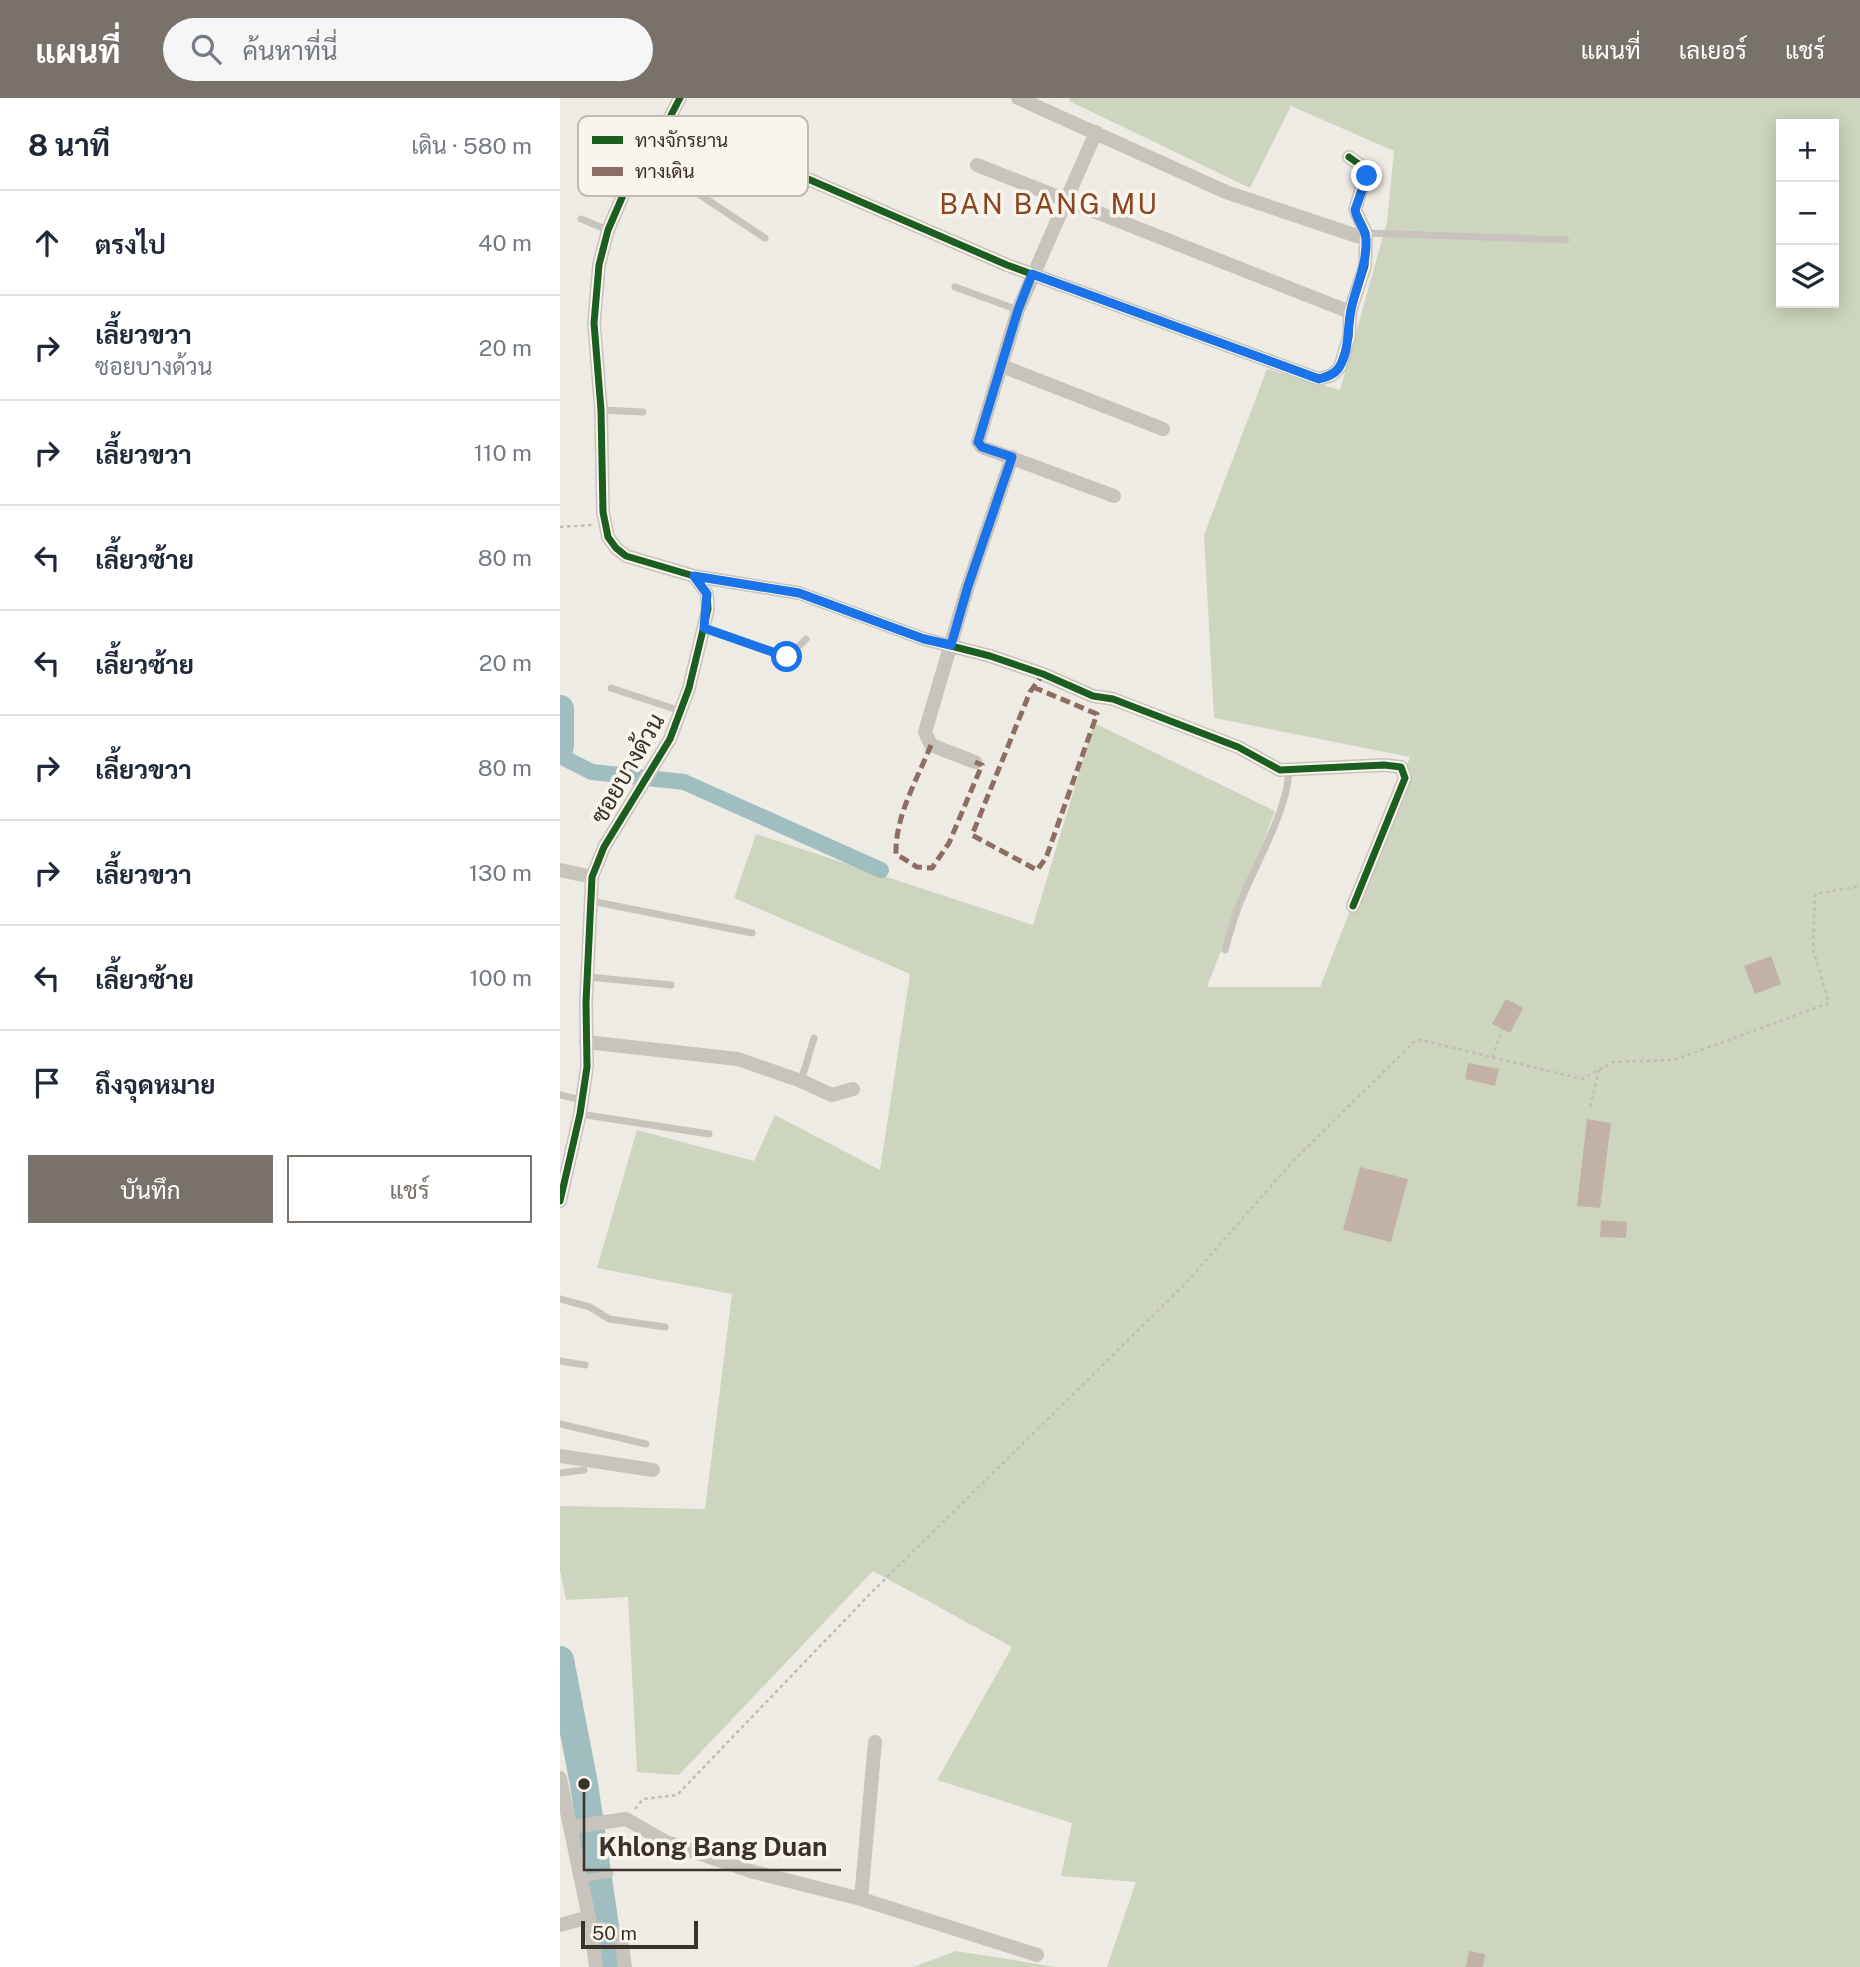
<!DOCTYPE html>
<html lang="th">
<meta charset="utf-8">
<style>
:root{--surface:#fff;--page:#f6f6f7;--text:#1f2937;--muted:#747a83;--line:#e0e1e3;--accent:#79726b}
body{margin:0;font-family:"Public Sans",Sarabun,sans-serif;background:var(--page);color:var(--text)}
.controls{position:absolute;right:21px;top:21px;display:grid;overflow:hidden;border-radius:0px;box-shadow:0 4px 18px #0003}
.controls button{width:63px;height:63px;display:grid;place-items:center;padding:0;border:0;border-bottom:2px solid var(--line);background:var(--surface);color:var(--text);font:35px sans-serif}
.scale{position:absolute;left:21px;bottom:18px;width:117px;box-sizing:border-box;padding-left:7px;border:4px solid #3a312a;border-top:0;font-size:19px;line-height:24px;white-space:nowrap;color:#3a312a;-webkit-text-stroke:5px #faf5ec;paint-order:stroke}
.stop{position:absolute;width:21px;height:21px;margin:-16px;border:5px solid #1a73e8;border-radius:50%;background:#fff}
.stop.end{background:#1a73e8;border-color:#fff;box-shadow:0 2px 7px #0008}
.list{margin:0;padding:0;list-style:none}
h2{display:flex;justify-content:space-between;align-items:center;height:91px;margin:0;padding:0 28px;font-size:30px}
h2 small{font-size:23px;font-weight:400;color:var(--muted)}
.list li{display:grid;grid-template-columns:46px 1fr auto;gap:21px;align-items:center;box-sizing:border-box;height:105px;padding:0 28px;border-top:2px solid var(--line)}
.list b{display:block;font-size:26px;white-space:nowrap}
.list p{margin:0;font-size:23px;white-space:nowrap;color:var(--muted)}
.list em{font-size:23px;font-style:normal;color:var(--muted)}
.actions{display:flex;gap:14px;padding:21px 28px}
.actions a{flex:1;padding:16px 0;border:2px solid var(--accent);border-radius:0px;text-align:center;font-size:24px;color:var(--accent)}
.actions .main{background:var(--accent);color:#fff}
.icon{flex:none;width:38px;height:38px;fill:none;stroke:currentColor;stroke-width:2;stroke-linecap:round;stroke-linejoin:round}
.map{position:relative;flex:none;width:1300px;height:1869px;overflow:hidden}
header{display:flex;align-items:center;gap:42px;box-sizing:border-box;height:98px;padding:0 35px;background:var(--accent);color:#fff}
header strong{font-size:33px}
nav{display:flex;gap:38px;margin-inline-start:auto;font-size:24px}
.search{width:490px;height:63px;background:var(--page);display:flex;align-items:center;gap:18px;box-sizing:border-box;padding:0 24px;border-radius:38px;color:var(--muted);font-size:26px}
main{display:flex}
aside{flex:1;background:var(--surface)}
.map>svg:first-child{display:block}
.green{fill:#ced5be;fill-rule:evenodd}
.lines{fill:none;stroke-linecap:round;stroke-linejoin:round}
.canal{stroke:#a0bdc0;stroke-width:16}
.river{stroke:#a0bdc0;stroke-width:28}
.building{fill:#c2b1a6}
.path{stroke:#c1bcb5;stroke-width:2.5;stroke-dasharray:3.5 3.5;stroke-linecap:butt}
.service{stroke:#c8c3bd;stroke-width:7}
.minor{stroke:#c8c3bd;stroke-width:14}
.quiet{stroke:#8d6e63;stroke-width:5;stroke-dasharray:10 5;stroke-linecap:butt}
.cycleway-casing{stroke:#faf5ec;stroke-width:11}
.cycleway{stroke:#1b5e20;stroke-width:7}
.route{stroke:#1a73e8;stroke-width:9}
.labels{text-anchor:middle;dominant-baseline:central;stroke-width:7;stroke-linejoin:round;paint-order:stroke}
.street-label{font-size:24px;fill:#3a312a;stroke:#faf5ec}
.quarter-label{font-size:28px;letter-spacing:2px;fill:#8a4622;stroke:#faf5ec}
.key{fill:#faf5ec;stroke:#c0bab2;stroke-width:2}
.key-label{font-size:19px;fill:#3a312a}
.leader{fill:none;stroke:#3a312a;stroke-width:2.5}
.callout-dot{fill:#3a312a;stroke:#faf5ec;stroke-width:2.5}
.callout-label{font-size:26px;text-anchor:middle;font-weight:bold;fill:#3a312a;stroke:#faf5ec;stroke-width:7;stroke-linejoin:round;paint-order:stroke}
</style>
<header>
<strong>แผนที่</strong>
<div class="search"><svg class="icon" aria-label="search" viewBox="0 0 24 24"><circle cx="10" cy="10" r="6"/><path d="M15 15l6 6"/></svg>ค้นหาที่นี่</div>
<nav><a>แผนที่</a><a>เลเยอร์</a><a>แชร์</a></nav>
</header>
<main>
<aside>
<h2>8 นาที<small>เดิน · 580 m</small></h2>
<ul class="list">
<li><svg class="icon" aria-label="ahead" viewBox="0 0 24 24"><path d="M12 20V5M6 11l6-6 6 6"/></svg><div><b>ตรงไป</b></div><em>40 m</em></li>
<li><svg class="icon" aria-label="right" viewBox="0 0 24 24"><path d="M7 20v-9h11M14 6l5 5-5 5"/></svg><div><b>เลี้ยวขวา</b><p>ซอยบางด้วน</p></div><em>20 m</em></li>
<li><svg class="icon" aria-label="right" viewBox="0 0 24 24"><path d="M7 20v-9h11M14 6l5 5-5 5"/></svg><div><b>เลี้ยวขวา</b></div><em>110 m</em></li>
<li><svg class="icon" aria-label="left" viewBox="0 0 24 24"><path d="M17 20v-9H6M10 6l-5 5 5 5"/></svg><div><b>เลี้ยวซ้าย</b></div><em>80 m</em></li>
<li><svg class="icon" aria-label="left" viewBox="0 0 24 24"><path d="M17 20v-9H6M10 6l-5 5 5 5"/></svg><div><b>เลี้ยวซ้าย</b></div><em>20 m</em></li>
<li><svg class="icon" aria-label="right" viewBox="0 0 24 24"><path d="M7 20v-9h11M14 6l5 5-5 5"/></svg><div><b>เลี้ยวขวา</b></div><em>80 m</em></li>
<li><svg class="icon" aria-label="right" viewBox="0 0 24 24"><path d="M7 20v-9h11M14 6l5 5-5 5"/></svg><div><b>เลี้ยวขวา</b></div><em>130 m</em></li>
<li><svg class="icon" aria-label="left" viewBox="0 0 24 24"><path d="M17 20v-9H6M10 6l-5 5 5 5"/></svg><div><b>เลี้ยวซ้าย</b></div><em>100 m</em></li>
<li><svg class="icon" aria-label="arrive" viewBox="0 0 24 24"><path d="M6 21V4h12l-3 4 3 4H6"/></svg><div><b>ถึงจุดหมาย</b></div></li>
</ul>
<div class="actions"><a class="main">บันทึก</a><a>แชร์</a></div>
</aside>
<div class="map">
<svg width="1300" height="1869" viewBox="0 0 1300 1869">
<rect width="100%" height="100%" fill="#eeebe4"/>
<path class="green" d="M510 0H1300V1869H547L576 1784 501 1778 512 1725 377 1682 452 1549 313 1473 119 1677 77 1674 68 1499 6 1502 0 1472V1408L145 1411 172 1196 37 1170 77 1032 194 1063 215 1017 320 1072 350 876 174 800 196 736 473 827 534 625 715 713 647 889H760L850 659 654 620 644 437 707 271 780 292 827 124 834 53 731 8 690 90 509 3ZM1221 26H1274V205H1221Z
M396 1853 497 1869H353Z"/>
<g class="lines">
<path class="canal" d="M0 658 32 674 124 684 321 772"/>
<path class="river" d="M0 611V648
M0 1562 24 1686 51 1869"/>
</g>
<path class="building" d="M1211 858 1221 886 1195 896 1184 868Z
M946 901 963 910 950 935 932 926Z
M908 965 939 971 935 988 905 981Z
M1027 1021 1051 1025 1040 1110 1017 1108Z
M800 1069 848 1081 831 1144 783 1132Z
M1041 1122 1067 1124 1066 1140 1040 1139Z
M909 1853 925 1856 923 1869H906Z"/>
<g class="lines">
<path class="path" d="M0 429 32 427
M932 959 942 932
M1030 1009 1039 972
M75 1711 83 1701 117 1697 311 1495 625 1186 733 1063 857 941 1022 981 1053 964 1114 962 1269 905 1253 851 1255 796 1300 788"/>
<path class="service" d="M83 59 205 140
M21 121 48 132
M806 135 1006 142
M395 189 458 212
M41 312 83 314
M144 530 227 560 246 541
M51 590 121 613
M31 803 192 835
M665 852C669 838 673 823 678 810 690 777 732 704 728 672
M28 879 111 887
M241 983 254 940
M0 997 22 1002
M20 1016 149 1036
M0 1201 30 1209 49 1221 105 1229
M0 1263 25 1267
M0 1326 86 1346
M0 1375 24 1372
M21 1781 50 1776"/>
<path class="minor" d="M458 0 666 94 806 141
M109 21 447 167 759 281 772 277 780 269 789 239 790 214 805 168 806 135 795 112 807 72 789 59
M536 34 458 212 418 344 422 349 554 398
M417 67 790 214
M442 268 603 331
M134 478 239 495 364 541 430 558 483 576 533 598 553 601 678 649 720 672 824 667 841 669 845 680 793 808
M415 664 371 647 365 634 408 488 452 359
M0 772 32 779
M26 944 178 961 241 983 272 997 293 991
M0 1103 20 1016 27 969 26 904 32 779 44 749 110 641 129 590 148 511 147 496 134 478 66 458 56 450 48 439 43 414 41 312 34 225 39 167 48 132 73 74 109 21 120 0
M0 1358 93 1372
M0 1680 31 1830 36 1869
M12 1729 66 1721 106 1744 194 1774 301 1801 477 1857
M301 1801 315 1644
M0 1827 29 1819
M31 1830 52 1833 61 1841 65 1869"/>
<path class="quiet" d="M473 589 537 616 486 760 477 772 412 737 470 594 483 576
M371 647C357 682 335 718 336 756L357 769 372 770 389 745 422 667 415 664"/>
<defs>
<path id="cycleway" d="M109 21 447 167 759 281 772 277 780 269 789 239 790 214 805 168 806 135 795 112 807 72 789 59
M134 478 239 495 364 541 430 558 483 576 533 598 553 601 678 649 720 672 824 667 841 669 845 680 793 808
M0 1103 20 1016 27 969 26 904 32 779 44 749 110 641 129 590 148 511 147 496 134 478 66 458 56 450 48 439 43 414 41 312 34 225 39 167 48 132 73 74 109 21 120 0"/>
</defs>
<use href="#cycleway" class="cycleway-casing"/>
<use href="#cycleway" class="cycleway"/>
</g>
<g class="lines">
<path class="route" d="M227 559 144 530 147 496 134 478 239 495 364 541 391 547 408 488 452 359 422 349 418 344 458 212 472 176 759 281C767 279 773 277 778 271 790 254 787 231 791 212 796 188 807 167 806 142 806 131 797 123 795 112L807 78"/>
</g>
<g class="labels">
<g class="street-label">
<text transform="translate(67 670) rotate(-60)">ซอยบางด้วน</text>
</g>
<g class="quarter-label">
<text x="489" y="105">BAN BANG MU</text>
</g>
</g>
<rect x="18" y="18" width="230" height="80" rx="10" class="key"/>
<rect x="32" y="38" width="31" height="8" fill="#1b5e20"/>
<rect x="32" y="69" width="31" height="9" fill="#8d6e63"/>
<g class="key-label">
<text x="75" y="49">ทางจักรยาน</text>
<text x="75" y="80">ทางเดิน</text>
</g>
<path class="leader" d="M24 1686L24 1772H281"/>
<circle class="callout-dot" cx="24" cy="1686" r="7"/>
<g class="callout-label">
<text x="153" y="1758">Khlong Bang Duan</text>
</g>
</svg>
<div class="controls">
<button>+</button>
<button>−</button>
<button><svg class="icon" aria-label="layers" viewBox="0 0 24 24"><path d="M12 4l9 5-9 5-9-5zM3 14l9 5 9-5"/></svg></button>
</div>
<div class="scale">50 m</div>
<div class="stop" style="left:227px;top:559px"></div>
<div class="stop end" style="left:807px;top:78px"></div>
</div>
</main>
